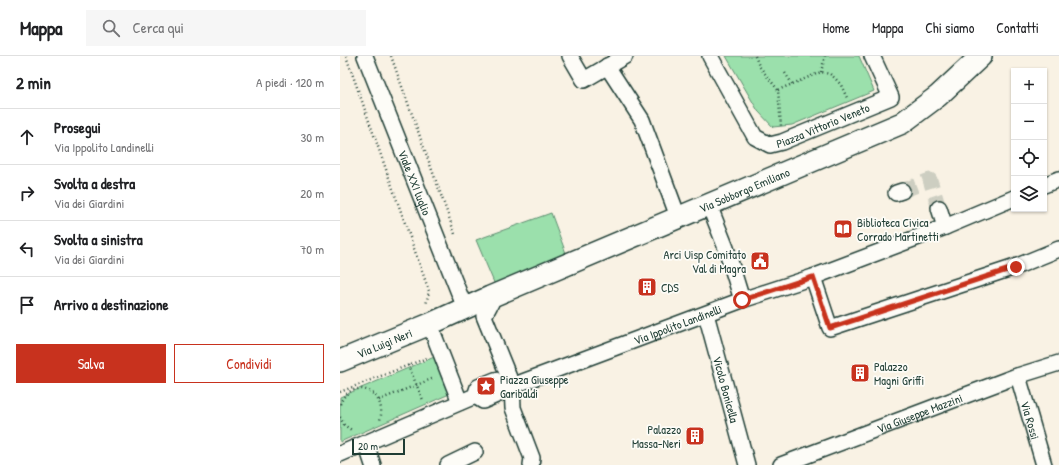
<!DOCTYPE html>
<html lang="it">
<meta charset="utf-8">
<style>
:root{--surface:#fff;--page:#f6f6f6;--text:#202124;--muted:#757577;--line:#e0e0e0;--accent:#c8321e}
body{margin:0;font-family:"Patrick Hand",sans-serif;background:var(--page);color:var(--text)}
.controls{position:absolute;right:12px;top:12px;display:grid;overflow:hidden;border-radius:0px;box-shadow:0 1px 3px #0004}
.controls button{width:36px;height:36px;display:grid;place-items:center;padding:0;border:0;border-bottom:1px solid var(--line);background:var(--surface);color:var(--text);font:20px sans-serif}
.scale{position:absolute;left:12px;bottom:10px;width:53px;box-sizing:border-box;padding-left:4px;border:2px solid #1f3d34;border-top:0;font-size:11px;line-height:14px;white-space:nowrap;color:#1f3d34;-webkit-text-stroke:3px #fdfcf7;paint-order:stroke}
.stop{position:absolute;width:12px;height:12px;margin:-9px;border:3px solid #c8321e;border-radius:50%;background:#fff}
.stop.end{background:#c8321e;border-color:#fff;box-shadow:0 1px 4px #0008}
.list{margin:0;padding:0;list-style:none}
h2{display:flex;justify-content:space-between;align-items:center;height:52px;margin:0;padding:0 16px;font-size:17px}
h2 small{font-size:13px;font-weight:400;color:var(--muted)}
.list li{display:grid;grid-template-columns:26px 1fr auto;gap:12px;align-items:center;box-sizing:border-box;height:56px;padding:0 16px;border-top:1px solid var(--line)}
.list b{display:block;font-size:15px;white-space:nowrap}
.list p{margin:0;font-size:13px;white-space:nowrap;color:var(--muted)}
.list em{font-size:13px;font-style:normal;color:var(--muted)}
.actions{display:flex;gap:8px;padding:12px 16px}
.actions a{flex:1;padding:9px 0;border:1px solid var(--accent);border-radius:0px;text-align:center;font-size:14px;color:var(--accent)}
.actions .main{background:var(--accent);color:#fff}
.icon{flex:none;width:22px;height:22px;fill:none;stroke:currentColor;stroke-width:2;stroke-linecap:round;stroke-linejoin:round}
.map{position:relative;flex:none;width:719px;height:409px;overflow:hidden}
header{display:flex;align-items:center;gap:24px;box-sizing:border-box;height:56px;padding:0 20px;background:var(--surface);border-bottom:1px solid var(--line)}
header strong{font-size:19px}
nav{display:flex;gap:22px;margin-inline-start:auto;font-size:14px}
.search{width:280px;height:36px;background:var(--page);display:flex;align-items:center;gap:10px;box-sizing:border-box;padding:0 14px;border-radius:0px;color:var(--muted);font-size:15px}
main{display:flex}
aside{flex:1;background:var(--surface)}
.map>svg:first-child{display:block}
.green{fill:#9be0ac;stroke:#5d8e70}
.lines{fill:none;stroke-linecap:round;stroke-linejoin:round}
.street-tunnel{stroke:#cdcec1;stroke-width:15;stroke-dasharray:15 8;stroke-linecap:butt}
.street-casing{stroke:#1f3d34;stroke-width:18}
.secondary-casing{stroke:#1f3d34;stroke-width:24}
.path{stroke:#1f3d34;stroke-width:2.5;stroke-dasharray:1 3;stroke-linecap:butt}
.street{stroke:#fdfcf7;stroke-width:15}
.secondary{stroke:#fdfcf7;stroke-width:21}
.route{stroke:#c8321e;stroke-width:5}
.labels{text-anchor:middle;dominant-baseline:central;stroke-width:3.5;stroke-linejoin:round;paint-order:stroke}
.street-label{font-size:12px;fill:#1f3d34;stroke:#fdfcf7}
.poi-label{font-size:12px;fill:#1f3d34;stroke:#fdfcf7;text-anchor:start}
</style>
<header>
<strong>Mappa</strong>
<div class="search"><svg class="icon" aria-label="search" viewBox="0 0 24 24"><circle cx="10" cy="10" r="6"/><path d="M15 15l6 6"/></svg>Cerca qui</div>
<nav><a>Home</a><a>Mappa</a><a>Chi siamo</a><a>Contatti</a></nav>
</header>
<main>
<aside>
<h2>2 min<small>A piedi · 120 m</small></h2>
<ul class="list">
<li><svg class="icon" aria-label="ahead" viewBox="0 0 24 24"><path d="M12 20V5M6 11l6-6 6 6"/></svg><div><b>Prosegui</b><p>Via Ippolito Landinelli</p></div><em>30 m</em></li>
<li><svg class="icon" aria-label="right" viewBox="0 0 24 24"><path d="M7 20v-9h11M14 6l5 5-5 5"/></svg><div><b>Svolta a destra</b><p>Via dei Giardini</p></div><em>20 m</em></li>
<li><svg class="icon" aria-label="left" viewBox="0 0 24 24"><path d="M17 20v-9H6M10 6l-5 5 5 5"/></svg><div><b>Svolta a sinistra</b><p>Via dei Giardini</p></div><em>70 m</em></li>
<li><svg class="icon" aria-label="arrive" viewBox="0 0 24 24"><path d="M6 21V4h12l-3 4 3 4H6"/></svg><div><b>Arrivo a destinazione</b></div></li>
</ul>
<div class="actions"><a class="main">Salva</a><a>Condividi</a></div>
</aside>
<div class="map">
<svg width="719" height="409" viewBox="0 0 719 409">
<rect width="100%" height="100%" fill="#f9f2e4"/>
<filter id="ink" filterUnits="userSpaceOnUse"><feTurbulence type="fractalNoise" baseFrequency=".025" numOctaves="2"/><feDisplacementMap in="SourceGraphic" scale="8" xChannelSelector="R" yChannelSelector="G"/><feConvolveMatrix kernelMatrix="1 2 1 2 8 2 1 2 1" color-interpolation-filters="sRGB"/></filter>
<g filter="url(#ink)">
<path class="green" d="M386 0H519L534 35 452 69 433 71 418 55Z
M211 157 227 200 155 229 136 184Z
M99 299 114 336 0 386V341Z"/>
<g class="lines">
<path class="street-tunnel" d="M562 135 590 124 599 152"/>
<defs>
<g id="street">
<path id="s1" d="M25 0 125 252"/>
<path d="M230 0 244 24 285 0"/>
<path id="s2" d="M370 0 415 81 430 89 442 86 551 41 532 0"/>
<path d="M267 10 302 64 337 158"/>
<path d="M704 129 719 123"/>
<path d="M556 137 562 135"/>
<path d="M599 152 605 171"/>
<path d="M373 159 386 192 402 244"/>
<path d="M473 221 490 272 675 211 719 193"/>
<path d="M151 247 144 260 172 329 173 352 192 402 191 409"/>
<path id="s3" d="M366 258 407 409"/>
<path d="M93 277 120 346"/>
<path id="s4" d="M678 320 704 409"/>
<path d="M135 340 143 345 159 338 160 330"/>
<path d="M29 397 33 409"/>
<path id="s5" d="M0 398 135 340 138 331 155 324 160 330 172 329 180 327 402 244 473 221 605 171 674 142"/>
<path d="M108 409 135 396"/>
<path id="s6" d="M441 409 674 321 719 307"/>
</g>
<g id="secondary">
<path id="s7" d="M0 305 90 268 150 241 562 67 598 40 641 0"/>
</g>
</defs>
<use href="#street" class="street-casing"/>
<use href="#secondary" class="secondary-casing"/>
<path class="path" d="M6 0 89 235 86 249
M51 0 115 178
M415 0 419 10 438 34 441 70
M481 16 485 0
M445 17 453 29
M438 34 481 16 490 18 495 22 501 29 507 42
M68 309 83 344
M0 336 87 302
M39 344 94 322
M0 348C11 320 48 334 40 364
M0 361 4 369 13 375"/>
<use href="#street" class="street"/>
<use href="#secondary" class="secondary"/>
</g>
</g>
<g class="lines" filter="url(#ink)">
<path class="route" d="M402 244 473 221 490 272 676 211"/>
</g>
<defs>
<symbol id="library-square" viewBox="-11 -11 22 22"><rect x="-9" y="-9" width="18" height="18" rx="4" fill="#c8321e" stroke="#fdfcf7"/><path d="M-6-4Q-3-5.5-.7-3.5V5Q-3 3-6 4ZM6-4Q3-5.5 .7-3.5V5Q3 3 6 4Z" fill="#fff"/></symbol>
<symbol id="civic-square" viewBox="-11 -11 22 22"><rect x="-9" y="-9" width="18" height="18" rx="4" fill="#c8321e" stroke="#fdfcf7"/><path d="M-.6-6.5H3V-4.5H.6V-3L4-1V1h2V6H-6V1h2V-1L-.6-3ZM-1.2 2.5V6h2.4V2.5Z" fill="#fff"/></symbol>
<symbol id="building-square" viewBox="-11 -11 22 22"><rect x="-9" y="-9" width="18" height="18" rx="4" fill="#c8321e" stroke="#fdfcf7"/><path d="M-4-6H4V6H1V3H-1V6H-4ZM-2.5-4.3h1.7v1.8h-1.7ZM.8-4.3h1.7v1.8H.8ZM-2.5-1h1.7V.8h-1.7ZM.8-1h1.7V.8H.8Z" fill="#fff"/></symbol>
<symbol id="sight-square" viewBox="-11 -11 22 22"><rect x="-9" y="-9" width="18" height="18" rx="4" fill="#c8321e" stroke="#fdfcf7"/><path d="M0-6L1.8-2.2L6-1.7L2.9 1.2L3.7 5.4L0 3.3L-3.7 5.4L-2.9 1.2L-6-1.7L-1.8-2.2Z" fill="#fff"/></symbol>
</defs>
<g fill-rule="evenodd">
<use href="#library-square" x="492" y="162" width="22" height="22"/>
<use href="#civic-square" x="409" y="194" width="22" height="22"/>
<use href="#building-square" x="296" y="220" width="22" height="22"/>
<use href="#building-square" x="509" y="306" width="22" height="22"/>
<use href="#sight-square" x="135" y="319" width="22" height="22"/>
<use href="#building-square" x="344" y="369" width="22" height="22"/>
</g>
<g class="labels">
<g class="street-label">
<text stroke="none"><textPath href="#s2" startOffset="166">Piazza Vittorio Veneto</textPath></text>
<text stroke="none"><textPath href="#s1" startOffset="136">Viale XXI luglio</textPath></text>
<text stroke="none"><textPath href="#s7" startOffset="439">Via Sobborgo Emiliano</textPath></text>
<text stroke="none"><textPath href="#s5" startOffset="371">Via Ippolito Landinelli</textPath></text>
<text stroke="none"><textPath href="#s7" startOffset="48">Via Luigi Neri</textPath></text>
<text stroke="none"><textPath href="#s3" startOffset="78">Vicolo Bonicella</textPath></text>
<text stroke="none"><textPath href="#s6" startOffset="148">Via Giuseppe Mazzini</textPath></text>
<text stroke="none"><textPath href="#s4" startOffset="46">Via Rossi</textPath></text>
</g>
<g class="poi-label">
<text x="517" y="166">Biblioteca Civica<tspan x="517" dy="14">Corrado Martinetti</tspan></text>
<text x="406" y="198" text-anchor="end">Arci Uisp Comitato<tspan x="406" dy="14">Val di Magra</tspan></text>
<text x="321" y="231">CDS</text>
<text x="534" y="310">Palazzo<tspan x="534" dy="14">Magni Griffi</tspan></text>
<text x="160" y="323">Piazza Giuseppe<tspan x="160" dy="14">Garibaldi</tspan></text>
<text x="341" y="373" text-anchor="end">Palazzo<tspan x="341" dy="14">Massa-Neri</tspan></text>
</g>
</g>
</svg>
<div class="controls">
<button>+</button>
<button>−</button>
<button><svg class="icon" aria-label="locate" viewBox="0 0 24 24"><circle cx="12" cy="12" r="6"/><path d="M12 2v4M12 18v4M2 12h4M18 12h4"/></svg></button>
<button><svg class="icon" aria-label="layers" viewBox="0 0 24 24"><path d="M12 4l9 5-9 5-9-5zM3 14l9 5 9-5"/></svg></button>
</div>
<div class="scale">20 m</div>
<div class="stop" style="left:402px;top:244px"></div>
<div class="stop end" style="left:676px;top:211px"></div>
</div>
</main>
